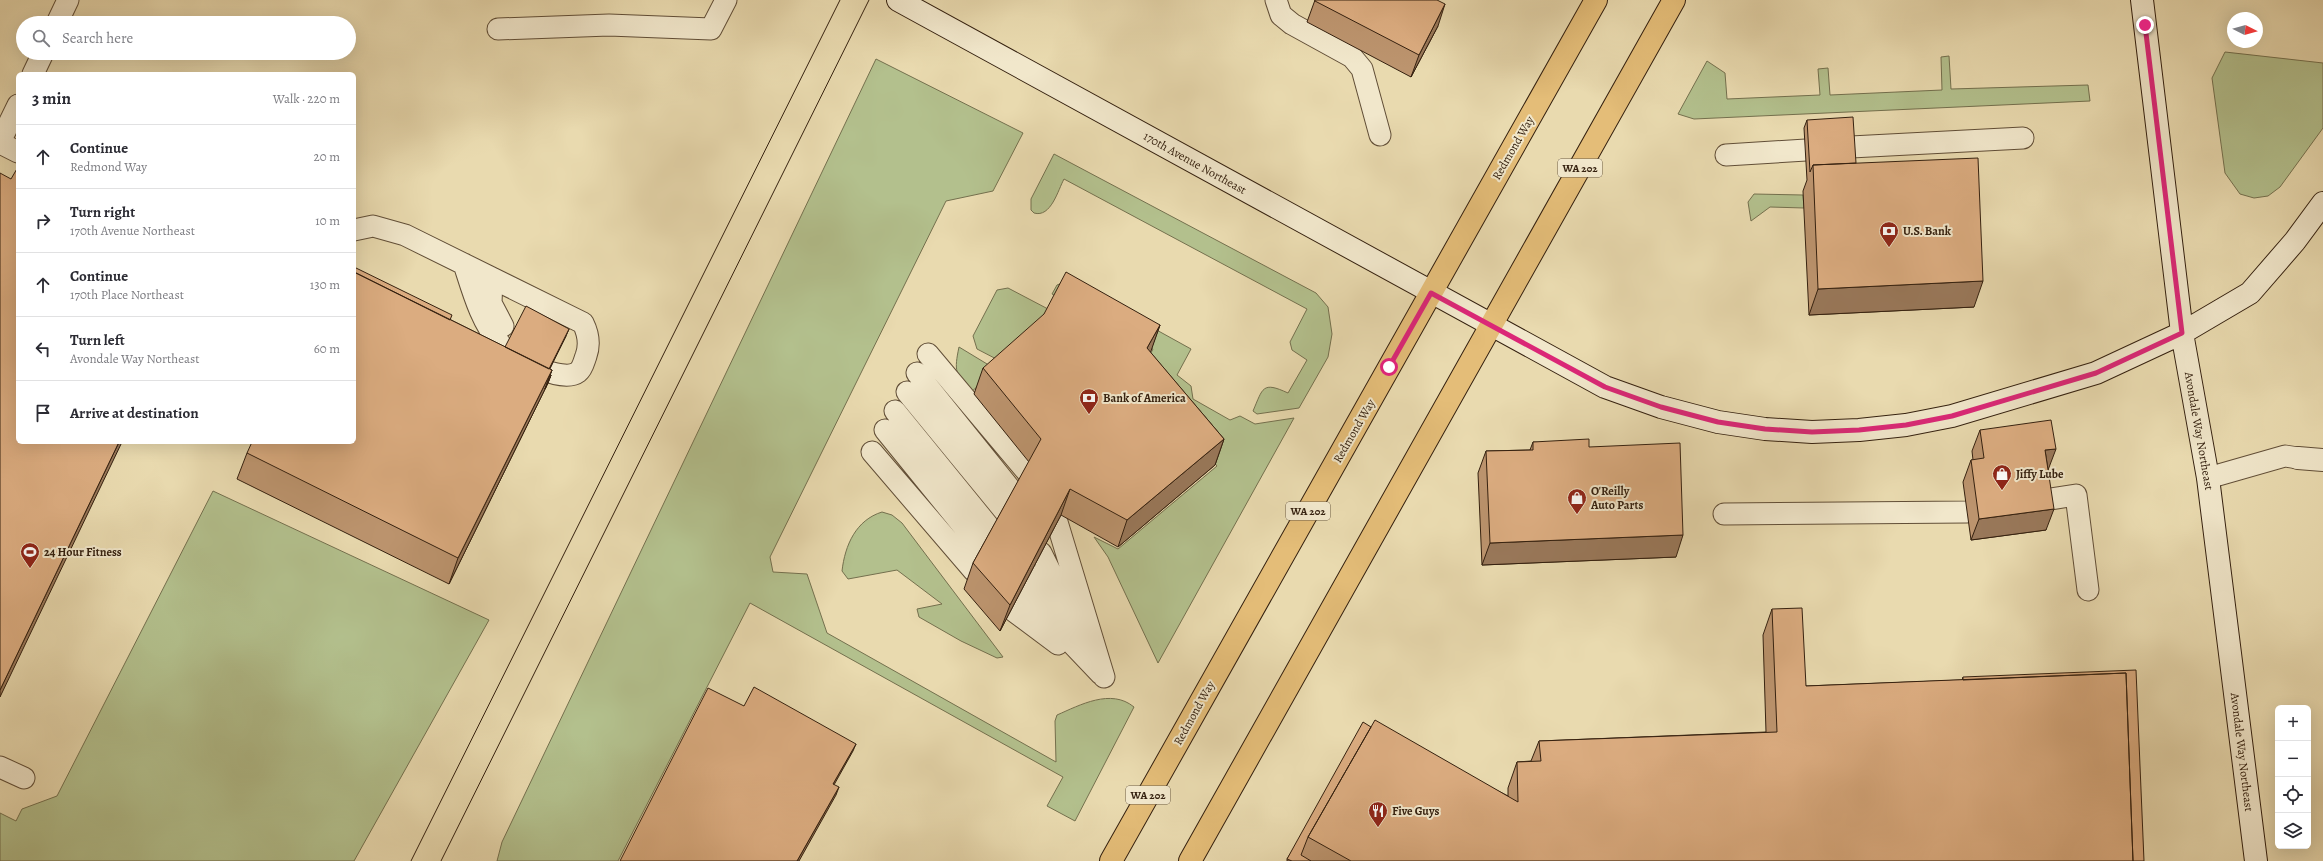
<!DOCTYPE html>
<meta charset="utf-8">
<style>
:root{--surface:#fff;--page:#f2f2f3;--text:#2b2b33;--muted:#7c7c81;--line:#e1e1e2}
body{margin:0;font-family:Alegreya,serif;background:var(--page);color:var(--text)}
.controls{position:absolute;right:12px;bottom:12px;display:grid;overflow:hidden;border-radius:6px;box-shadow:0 4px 16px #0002}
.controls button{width:36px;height:36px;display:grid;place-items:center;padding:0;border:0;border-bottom:1px solid var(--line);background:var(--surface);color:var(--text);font:20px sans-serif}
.compass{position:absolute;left:2227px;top:12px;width:36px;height:36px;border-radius:50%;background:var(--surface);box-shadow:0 4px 16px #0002;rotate:96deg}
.stop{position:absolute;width:12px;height:12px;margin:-9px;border:3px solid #db2777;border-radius:50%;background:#fff}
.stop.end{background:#db2777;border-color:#fff;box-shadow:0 1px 4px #0008}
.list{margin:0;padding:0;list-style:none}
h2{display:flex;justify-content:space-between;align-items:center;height:52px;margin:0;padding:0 16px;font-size:17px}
h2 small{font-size:13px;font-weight:400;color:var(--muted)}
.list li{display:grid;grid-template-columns:26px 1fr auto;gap:12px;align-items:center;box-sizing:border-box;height:64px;padding:0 16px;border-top:1px solid var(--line)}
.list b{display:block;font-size:15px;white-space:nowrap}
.list p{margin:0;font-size:13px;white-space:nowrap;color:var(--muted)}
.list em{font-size:13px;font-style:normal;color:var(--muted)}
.icon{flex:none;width:22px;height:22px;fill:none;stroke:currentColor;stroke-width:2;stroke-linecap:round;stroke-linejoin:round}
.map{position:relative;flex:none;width:2323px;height:861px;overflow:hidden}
.search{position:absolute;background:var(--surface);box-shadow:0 4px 16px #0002;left:16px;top:16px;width:340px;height:44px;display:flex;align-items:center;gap:10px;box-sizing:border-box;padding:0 14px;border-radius:22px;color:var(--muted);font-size:15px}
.panel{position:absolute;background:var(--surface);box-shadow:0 4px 16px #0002;left:16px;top:72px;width:340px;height:372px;border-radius:6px}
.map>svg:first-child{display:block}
.green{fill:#b3c08d;stroke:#74704e}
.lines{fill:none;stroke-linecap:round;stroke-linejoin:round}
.lane-casing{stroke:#614e37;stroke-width:23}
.street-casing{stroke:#614e37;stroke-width:24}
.secondary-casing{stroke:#34200f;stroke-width:24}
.primary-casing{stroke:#34200f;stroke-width:24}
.lane{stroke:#f1e7cb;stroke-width:21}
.street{stroke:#f1e7cb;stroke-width:22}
.secondary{stroke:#f1e7cb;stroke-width:22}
.primary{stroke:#e4bd78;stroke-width:22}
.tram{stroke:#34200f;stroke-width:1}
.wall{fill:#bc946e;stroke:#34200f}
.shaded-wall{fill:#99785a;stroke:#34200f}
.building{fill:#dbac80;stroke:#34200f}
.route{stroke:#db2777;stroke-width:5}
.labels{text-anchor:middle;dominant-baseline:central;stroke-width:4;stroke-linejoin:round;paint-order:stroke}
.shield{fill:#f1e7cb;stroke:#6d5c47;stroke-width:1}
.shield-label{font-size:11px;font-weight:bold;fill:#34200f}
.street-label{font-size:12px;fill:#34200f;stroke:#f1e7cb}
.poi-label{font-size:12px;font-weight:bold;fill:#34200f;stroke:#f1e7cb;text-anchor:start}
</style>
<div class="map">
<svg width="2323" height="861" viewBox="0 0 2323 861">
<rect width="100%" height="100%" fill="#e9daaf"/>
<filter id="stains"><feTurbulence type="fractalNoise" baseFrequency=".005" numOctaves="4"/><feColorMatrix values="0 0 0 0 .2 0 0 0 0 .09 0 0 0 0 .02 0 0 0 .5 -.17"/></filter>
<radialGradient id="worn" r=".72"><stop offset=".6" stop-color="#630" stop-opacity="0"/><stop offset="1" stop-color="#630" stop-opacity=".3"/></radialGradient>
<path class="green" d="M2225 52 2323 63V128L2280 187 2268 196 2254 198 2240 194 2225 173 2212 78Z
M1949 56 1951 89 2088 85 2090 101 1694 119 1678 114 1707 61 1725 73 1727 99 1820 95 1818 69 1828 68 1830 95 1942 90 1941 57Z
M876 59 1023 133 993 191 946 201 770 557 773 572 807 574 827 633 1056 762 1055 721 1057 715C1080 705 1111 688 1134 707L1075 821 1047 806 1063 777 750 603 618 861H497L502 842Z
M1054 154 1316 293 1328 307 1332 334 1328 357 1299 408 1257 414 1253 411C1263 388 1262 381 1288 393L1307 360 1292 350 1290 342 1307 309 1064 179C1058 190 1051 218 1034 213L1031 210V199Z
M1754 194 1803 195 1804 208 1770 207 1751 221 1748 202Z
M1068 281 1191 349 1177 375 1191 386 1193 399 1230 420 1240 416 1255 424 1294 418 1158 663 1108 557 1094 537 1118 549 1217 466 1140 374 1153 349 1052 294 1057 285Z
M1008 288 1048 309 1006 364 977 349 973 336 997 290Z
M959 347 997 370 971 392C955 374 954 371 959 347Z
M213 491 489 620 354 861H0V813L16 821 22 809 57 796Z
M882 512 892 515 902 523 1003 657 997 658 961 641 919 617 917 609 942 604 897 570 848 579 842 571C845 545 856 520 882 512Z"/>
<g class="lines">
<defs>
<path id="lane" d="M1276 0 1281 15 1292 24 1352 57 1362 69 1380 135
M57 23 68 0
M498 29 609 25 711 29 726 0
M33 74 43 53
M0 142 18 105
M0 143 18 152
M1851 147 2023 138
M1726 155 1806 150
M354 230 373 226 405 235 583 323C588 333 590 345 586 356 584 361 583 368 578 372 562 384 513 358 501 345 481 322 473 292 464 264
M492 278 491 303 503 326
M928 354 1028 473
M917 373 1016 496
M907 392 1007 514
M895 411 995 534
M885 430 985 553
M872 452 974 571
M2208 478 2285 456 2298 458
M1724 514 1967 512 2076 495 2088 590
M1057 522 1104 677
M1041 553 1079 629
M1031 575 1065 623
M1023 592 1101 674
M1011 609 1058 644
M0 767 24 778"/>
<path id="street" d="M2298 458 2323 460"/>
<path id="secondary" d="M898 0 1605 387 1661 407 1718 422 1765 429 1812 432 1859 430 1906 425 1952 416 2096 373 2182 333 2250 293 2295 241 2323 203
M2142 0 2182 333 2208 478 2256 861"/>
<path id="primary" d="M1111 861 1596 0
M1190 861 1674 0"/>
</defs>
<use href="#lane" class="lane-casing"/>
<use href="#street" class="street-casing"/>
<use href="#secondary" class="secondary-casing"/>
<use href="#primary" class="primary-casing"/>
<use href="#lane" class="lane"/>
<use href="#street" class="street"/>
<use href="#secondary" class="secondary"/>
<use href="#primary" class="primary"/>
<path class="tram" d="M411 861 840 0
M441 861 869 0"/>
</g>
<path class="wall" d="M1315 0 1438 26 1411 77 1307 22Z
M1807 120 1856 163 1974 307 1809 315 1803 191 1807 180 1804 128Z
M451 320 505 347 566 336 549 369 552 370 550 375H551L548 383 449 584 237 479 247 453Z
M1160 325 1150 352 1224 439 1215 465 1118 547 1061 515 1000 631 964 589 973 563 1029 462 974 394 983 368Z
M1980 430 2048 470 2046 530 1971 540 1963 482 1971 460H1973L1972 451Z
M1533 442 1589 447 1676 557 1482 565 1478 473 1486 451 1530 450Z
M1772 609 1806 686 1962 680 1963 677 2144 861H1287V859L1371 727 1508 796V788L1517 762 1531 761 1539 741 1766 732 1763 635Z"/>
<path class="shaded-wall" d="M1445 4 1438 26 1411 77 1419 55Z
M1983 281 1974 307 1809 315 1818 289Z
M1160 325 1151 351 1137 375 1147 348Z
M569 329 566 336 544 381 547 373Z
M552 370 545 389 551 375 548 383 449 584 458 558Z
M1224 439 1215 465 1118 547 1127 520Z
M119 442H122L0 697V690Z
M2056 449 2048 470 2045 450Z
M1070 489 1061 515 1000 631 1010 605Z
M2054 509 2046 530 1971 540 1979 519Z
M1683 535 1676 557 1482 565 1490 543Z
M856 744 853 751 830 792 833 784Z
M839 787 836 795 799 861H797Z"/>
<path class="building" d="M1315 0H1437L1445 4 1419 55 1315 1Z
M1853 117 1856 163 1813 165 1810 172 1807 120Z
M1978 158 1983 281 1818 289 1813 165Z
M18 167V442H119L0 690V173L11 179Z
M354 267 452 315 450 320 354 272Z
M354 272 552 370 458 558 247 453 252 442H354Z
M1066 272 1160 325 1147 348 1224 439 1127 520 1070 489 1010 605 973 563 1041 439 983 368 1044 314Z
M526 306 569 329 549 369 505 347Z
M550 375H551L545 389Z
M2051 420 2056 449 2045 450 2054 509 1979 519 1971 460 1984 458 1980 430Z
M1589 439V447L1680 443 1683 535 1490 543 1486 451 1533 450V442Z
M1802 608 1806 686 2126 673 2133 861H1351L1308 837 1375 720 1518 802 1517 762 1541 761 1539 741 1777 732 1772 609Z
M2136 670 2144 861H2133L2126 673 1963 680V677Z
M754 687 856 744 833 784 839 787 797 861H620L708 688 744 706Z
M1363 722 1371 727 1308 837 1301 855 1311 861H1292L1287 859Z"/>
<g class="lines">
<path class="route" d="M1389 367 1431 293 1605 387 1661 407 1718 422 1765 429 1812 432 1859 430 1906 425 1952 416 2096 373 2182 333 2145 25"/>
</g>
<defs>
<symbol id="bank-pin" viewBox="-11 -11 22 30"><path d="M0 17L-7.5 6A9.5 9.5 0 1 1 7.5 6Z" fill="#8f2418" stroke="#f1e7cb"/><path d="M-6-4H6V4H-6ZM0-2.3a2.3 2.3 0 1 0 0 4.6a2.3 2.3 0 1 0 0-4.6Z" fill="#fff"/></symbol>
<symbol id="shop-pin" viewBox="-11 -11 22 30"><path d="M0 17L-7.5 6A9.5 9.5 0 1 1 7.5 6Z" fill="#8f2418" stroke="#f1e7cb"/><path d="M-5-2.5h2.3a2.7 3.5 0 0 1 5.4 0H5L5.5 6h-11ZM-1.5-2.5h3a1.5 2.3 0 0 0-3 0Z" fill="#fff"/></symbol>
<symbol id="stadium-pin" viewBox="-11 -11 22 30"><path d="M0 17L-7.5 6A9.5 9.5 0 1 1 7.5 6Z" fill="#8f2418" stroke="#f1e7cb"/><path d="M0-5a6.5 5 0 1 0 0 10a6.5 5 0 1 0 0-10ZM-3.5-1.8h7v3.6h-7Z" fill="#fff"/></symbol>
<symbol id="restaurant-pin" viewBox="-11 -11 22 30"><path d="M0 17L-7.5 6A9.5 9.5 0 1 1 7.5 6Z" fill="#8f2418" stroke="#f1e7cb"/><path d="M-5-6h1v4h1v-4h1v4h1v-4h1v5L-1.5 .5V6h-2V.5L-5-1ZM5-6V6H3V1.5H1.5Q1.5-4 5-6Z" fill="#fff"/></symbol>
</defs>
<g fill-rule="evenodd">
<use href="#bank-pin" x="1878" y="220" width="22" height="30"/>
<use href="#bank-pin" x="1078" y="387" width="22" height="30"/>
<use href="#shop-pin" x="1991" y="463" width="22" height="30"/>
<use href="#shop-pin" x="1566" y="487" width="22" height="30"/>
<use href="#stadium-pin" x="19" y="541" width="22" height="30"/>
<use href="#restaurant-pin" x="1367" y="800" width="22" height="30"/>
</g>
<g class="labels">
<g class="shield">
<rect x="1558" y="159" width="44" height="18" rx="3"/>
<rect x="1286" y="502" width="44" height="18" rx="3"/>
<rect x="1126" y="786" width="44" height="18" rx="3"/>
</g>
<g class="shield-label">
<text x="1580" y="168">WA 202</text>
<text x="1308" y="511">WA 202</text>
<text x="1148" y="795">WA 202</text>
</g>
<g class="street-label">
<text transform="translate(1513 148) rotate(-60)">Redmond Way</text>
<text transform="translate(1195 163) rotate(29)">170th Avenue Northeast</text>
<text transform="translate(1354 431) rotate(-60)">Redmond Way</text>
<text transform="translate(2199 431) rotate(80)">Avondale Way Northeast</text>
<text transform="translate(1194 713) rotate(-61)">Redmond Way</text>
<text transform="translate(2242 752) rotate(83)">Avondale Way Northeast</text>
</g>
<g class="poi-label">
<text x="1903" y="231">U.S. Bank</text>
<text x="1103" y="398">Bank of America</text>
<text x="2016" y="474">Jiffy Lube</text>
<text x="1591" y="491">O'Reilly<tspan x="1591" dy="14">Auto Parts</tspan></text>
<text x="44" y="552">24 Hour Fitness</text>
<text x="1392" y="811">Five Guys</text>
</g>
</g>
<rect width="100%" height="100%" filter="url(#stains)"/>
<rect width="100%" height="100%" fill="url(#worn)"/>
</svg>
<div class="controls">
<button>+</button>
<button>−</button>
<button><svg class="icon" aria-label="locate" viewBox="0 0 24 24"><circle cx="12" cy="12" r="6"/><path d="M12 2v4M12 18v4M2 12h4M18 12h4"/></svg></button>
<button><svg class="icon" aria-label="layers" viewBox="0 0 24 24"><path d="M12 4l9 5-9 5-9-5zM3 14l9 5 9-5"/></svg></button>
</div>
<svg class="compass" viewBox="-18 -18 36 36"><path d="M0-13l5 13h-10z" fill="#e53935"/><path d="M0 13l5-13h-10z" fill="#7c7c81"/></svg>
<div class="stop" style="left:1389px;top:367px"></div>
<div class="stop end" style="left:2145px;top:25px"></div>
<div class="search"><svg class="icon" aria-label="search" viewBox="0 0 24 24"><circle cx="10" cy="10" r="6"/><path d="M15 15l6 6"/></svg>Search here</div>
<section class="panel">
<h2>3 min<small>Walk · 220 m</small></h2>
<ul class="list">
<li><svg class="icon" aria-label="ahead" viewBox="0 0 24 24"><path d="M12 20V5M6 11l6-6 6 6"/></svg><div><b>Continue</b><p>Redmond Way</p></div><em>20 m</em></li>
<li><svg class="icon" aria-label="right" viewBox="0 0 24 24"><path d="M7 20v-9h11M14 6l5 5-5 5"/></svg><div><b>Turn right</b><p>170th Avenue Northeast</p></div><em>10 m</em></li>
<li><svg class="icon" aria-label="ahead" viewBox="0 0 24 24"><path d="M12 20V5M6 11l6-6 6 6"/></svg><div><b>Continue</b><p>170th Place Northeast</p></div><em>130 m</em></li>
<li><svg class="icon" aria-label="left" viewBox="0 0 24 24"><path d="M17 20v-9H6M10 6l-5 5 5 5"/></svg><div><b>Turn left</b><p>Avondale Way Northeast</p></div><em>60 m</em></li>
<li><svg class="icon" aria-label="arrive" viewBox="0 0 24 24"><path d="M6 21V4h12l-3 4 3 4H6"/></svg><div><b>Arrive at destination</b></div></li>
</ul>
</section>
</div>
